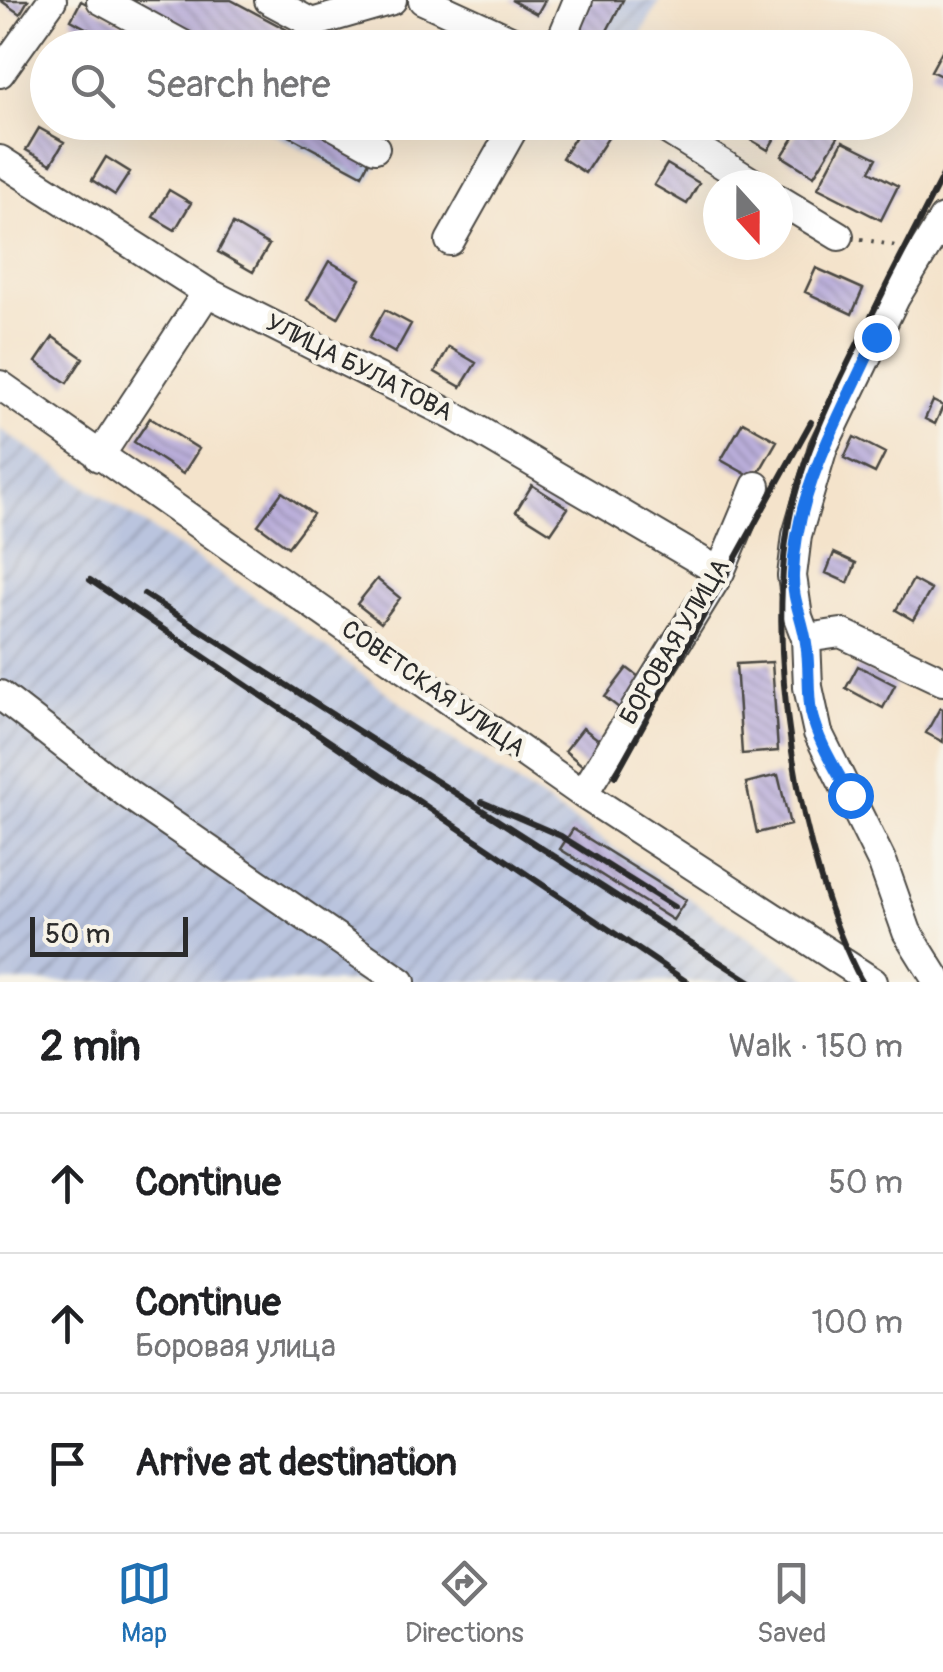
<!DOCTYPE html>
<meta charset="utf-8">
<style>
:root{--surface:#fff;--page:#f2f2f2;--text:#202124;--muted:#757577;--line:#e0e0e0;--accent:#1f6fb2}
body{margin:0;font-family:Pangolin,sans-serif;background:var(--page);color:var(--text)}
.compass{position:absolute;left:703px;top:170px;width:90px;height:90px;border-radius:50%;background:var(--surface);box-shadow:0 10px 40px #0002;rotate:159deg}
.scale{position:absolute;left:30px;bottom:25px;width:158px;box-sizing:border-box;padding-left:10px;border:5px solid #2b2b2b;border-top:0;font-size:28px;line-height:35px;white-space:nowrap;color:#2b2b2b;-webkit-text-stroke:8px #f7f3e8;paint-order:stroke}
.stop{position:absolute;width:30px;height:30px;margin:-22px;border:8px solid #1a73e8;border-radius:50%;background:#fff}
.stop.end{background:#1a73e8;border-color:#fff;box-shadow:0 2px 10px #0008}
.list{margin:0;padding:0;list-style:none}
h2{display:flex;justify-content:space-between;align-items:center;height:130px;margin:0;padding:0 40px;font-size:42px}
h2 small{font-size:32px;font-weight:400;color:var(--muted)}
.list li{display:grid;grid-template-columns:65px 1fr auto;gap:30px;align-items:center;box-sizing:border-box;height:140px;padding:0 40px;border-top:2px solid var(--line)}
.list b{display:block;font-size:38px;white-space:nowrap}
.list p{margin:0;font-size:32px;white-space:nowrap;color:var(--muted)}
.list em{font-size:32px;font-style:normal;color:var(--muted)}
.icon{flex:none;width:55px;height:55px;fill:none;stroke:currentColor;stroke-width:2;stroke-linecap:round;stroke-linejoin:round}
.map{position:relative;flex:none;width:943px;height:982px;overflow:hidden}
.search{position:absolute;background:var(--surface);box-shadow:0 10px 40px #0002;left:30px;right:30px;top:30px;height:110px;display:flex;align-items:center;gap:25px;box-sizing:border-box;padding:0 35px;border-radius:55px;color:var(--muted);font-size:38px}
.sheet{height:550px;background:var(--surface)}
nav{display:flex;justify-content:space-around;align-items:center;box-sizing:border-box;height:140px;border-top:2px solid var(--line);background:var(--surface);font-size:28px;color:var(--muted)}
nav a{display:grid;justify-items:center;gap:5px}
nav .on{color:var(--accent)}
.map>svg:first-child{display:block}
.industrial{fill:url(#industrial-furrows)}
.building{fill:url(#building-back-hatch)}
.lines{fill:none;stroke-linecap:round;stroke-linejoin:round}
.minor-casing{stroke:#494743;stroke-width:32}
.path{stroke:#494743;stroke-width:4;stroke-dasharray:2.5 8;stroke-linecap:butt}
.minor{stroke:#fff;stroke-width:28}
.rail{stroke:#2b2b2b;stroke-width:6}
.route{stroke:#1a73e8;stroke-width:12}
.labels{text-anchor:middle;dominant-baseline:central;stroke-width:9;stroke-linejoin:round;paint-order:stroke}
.street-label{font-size:25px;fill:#2b2b2b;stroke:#f7f3e8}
</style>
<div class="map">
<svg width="943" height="982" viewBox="0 0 943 982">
<defs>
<pattern id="industrial-furrows" width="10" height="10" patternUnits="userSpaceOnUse" patternTransform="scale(2.5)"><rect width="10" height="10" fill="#bac4de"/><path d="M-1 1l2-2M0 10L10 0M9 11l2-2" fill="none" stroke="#979fb4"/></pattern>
<pattern id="building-back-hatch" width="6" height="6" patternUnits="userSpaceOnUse" patternTransform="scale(2.5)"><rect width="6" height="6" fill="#baaeda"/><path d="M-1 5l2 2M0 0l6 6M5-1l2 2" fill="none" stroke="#978eb1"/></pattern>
</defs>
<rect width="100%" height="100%" fill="#f7f3e8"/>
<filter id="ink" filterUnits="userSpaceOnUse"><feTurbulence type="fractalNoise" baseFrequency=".01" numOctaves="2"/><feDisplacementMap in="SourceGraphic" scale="20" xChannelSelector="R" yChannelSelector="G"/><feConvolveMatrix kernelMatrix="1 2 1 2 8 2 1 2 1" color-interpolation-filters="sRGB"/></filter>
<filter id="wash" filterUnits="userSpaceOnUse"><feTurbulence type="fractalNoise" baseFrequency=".0048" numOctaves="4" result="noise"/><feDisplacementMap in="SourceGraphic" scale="40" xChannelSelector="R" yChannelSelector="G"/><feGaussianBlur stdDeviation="2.25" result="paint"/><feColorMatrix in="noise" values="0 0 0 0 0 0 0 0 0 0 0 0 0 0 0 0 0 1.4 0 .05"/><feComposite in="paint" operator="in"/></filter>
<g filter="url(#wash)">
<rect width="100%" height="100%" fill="#f4e3cb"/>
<path class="industrial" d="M578 0H660L634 47 558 48Z
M252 123H352L390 144 367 184Z
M0 429 281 614 432 726 814 982H0Z"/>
<g id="blocks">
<path class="building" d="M0 0H28L20 14Z
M122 0H231L306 40 302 48H211Z
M511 0H545L537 14Z
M592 0H623L598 48H566Z
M81 1 169 48H123L71 20Z
M943 49V77L931 71Z
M263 122H310L372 156 362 175Z
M585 122 610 135 585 173 562 158Z
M730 122H784L768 150 728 126Z
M804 122H815L838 137 814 176 782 156Z
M39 128 64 142 51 164 26 150Z
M843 141 877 158 870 171 898 186 881 220 818 188Z
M106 157 130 172 115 195 92 180Z
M667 164 699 183 687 204 654 185Z
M169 190 191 203 175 230 153 217Z
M233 224 269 245 253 272 218 252Z
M329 261 360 279 338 318 307 300Z
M816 268 863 289 852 314 805 292Z
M385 310 411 324 395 353 369 338Z
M53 337 83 358 67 383 36 362Z
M449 347 476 363 461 387 435 372Z
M933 401 943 406 935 424 925 419Z
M150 418 199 449 183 474 134 442Z
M743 422 777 441 755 479 721 460Z
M854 437 885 453 875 473 844 458Z
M532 485 568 508 551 533 516 511Z
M282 492 313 514 288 547 258 525Z
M834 553 856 563 848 583 826 573Z
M377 579 400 598 381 623 357 604Z
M913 580 931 590 913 620 896 610Z
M772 662 778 751 742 754 736 664Z
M858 666 895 685 883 708 846 688Z
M627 668 647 683 624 712 605 697Z
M940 708 943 709V742L926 733Z
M583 728 607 746 588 770 565 751Z
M778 775 790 825 757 833 746 783Z
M573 829 686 900 673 920 560 849Z"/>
</g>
</g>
<g filter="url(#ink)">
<use href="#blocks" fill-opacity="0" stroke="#494743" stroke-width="2.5"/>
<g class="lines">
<defs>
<path id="minor" d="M101 0 189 48
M269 0 312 23 392 0
M423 0 528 48
M558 48 578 0
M0 73 52 0
M328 122 375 148
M655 122 756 185
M0 160 207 292 454 416 720 572
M778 199 839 236
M450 241 517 122
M0 385 583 794 873 982
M99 457 207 292
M806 638 841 633 943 681
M0 695 129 795 401 982
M583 794 720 572 756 486
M938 982 907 932 883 864 818 733 808 687 806 638 798 617 792 576 797 535 823 447 895 298 943 219"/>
</defs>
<use href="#minor" class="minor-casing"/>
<path class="path" d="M861 239 901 247"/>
<use href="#minor" class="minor"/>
<path class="rail" d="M886 286 943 175
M90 580 687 982
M144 594 751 982
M615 776 811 422
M482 802 561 836 674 907
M862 982C798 862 762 641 792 507 811 427 856 349 891 276"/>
</g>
</g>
<g class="lines" filter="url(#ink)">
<path class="route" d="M850 795C835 768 818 742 811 712 807 689 810 665 806 643 803 619 792 600 793 575 795 489 842 414 876 337"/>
</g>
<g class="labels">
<g class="street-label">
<text transform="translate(359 368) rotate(27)">УЛИЦА БУЛАТОВА</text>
<text transform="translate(675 642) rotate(-59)">БОРОВАЯ УЛИЦА</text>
<text transform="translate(433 689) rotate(35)">СОВЕТСКАЯ УЛИЦА</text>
</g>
</g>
</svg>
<svg class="compass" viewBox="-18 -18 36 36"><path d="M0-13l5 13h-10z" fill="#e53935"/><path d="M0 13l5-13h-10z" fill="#757577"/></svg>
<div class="scale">50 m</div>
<div class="stop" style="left:850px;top:795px"></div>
<div class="stop end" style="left:876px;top:337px"></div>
<div class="search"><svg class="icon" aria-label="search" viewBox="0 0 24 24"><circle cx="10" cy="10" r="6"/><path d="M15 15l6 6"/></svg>Search here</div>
</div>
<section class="sheet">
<h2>2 min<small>Walk · 150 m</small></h2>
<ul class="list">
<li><svg class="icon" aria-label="ahead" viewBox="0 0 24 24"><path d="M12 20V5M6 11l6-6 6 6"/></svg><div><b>Continue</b></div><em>50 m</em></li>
<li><svg class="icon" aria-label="ahead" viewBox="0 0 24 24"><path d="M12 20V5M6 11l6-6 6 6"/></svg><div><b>Continue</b><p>Боровая улица</p></div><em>100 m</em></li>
<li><svg class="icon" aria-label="arrive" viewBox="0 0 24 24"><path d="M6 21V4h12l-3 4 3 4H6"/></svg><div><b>Arrive at destination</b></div></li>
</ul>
</section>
<nav>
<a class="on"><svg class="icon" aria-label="map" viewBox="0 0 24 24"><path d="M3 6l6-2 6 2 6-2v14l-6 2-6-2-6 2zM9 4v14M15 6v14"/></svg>Map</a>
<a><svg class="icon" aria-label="directions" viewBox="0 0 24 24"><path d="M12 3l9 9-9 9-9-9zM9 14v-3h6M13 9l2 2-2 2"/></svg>Directions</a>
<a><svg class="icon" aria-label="saved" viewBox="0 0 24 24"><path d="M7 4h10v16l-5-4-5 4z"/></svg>Saved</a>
</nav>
